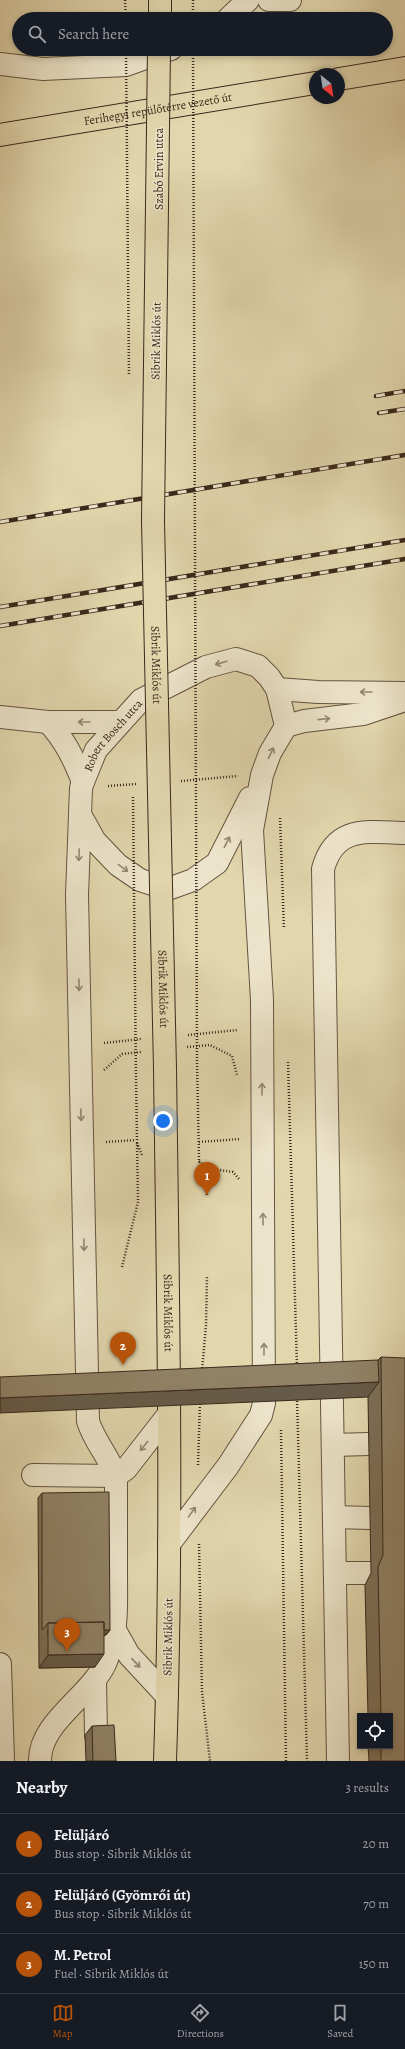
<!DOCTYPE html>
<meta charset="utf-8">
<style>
:root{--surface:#171b24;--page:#242831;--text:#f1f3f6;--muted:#9ea1a6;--line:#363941;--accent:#b45309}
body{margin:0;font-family:Alegreya,serif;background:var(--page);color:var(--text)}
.controls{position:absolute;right:12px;bottom:12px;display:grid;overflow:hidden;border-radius:0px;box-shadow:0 2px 6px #0003}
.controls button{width:36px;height:36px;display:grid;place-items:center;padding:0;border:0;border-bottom:1px solid var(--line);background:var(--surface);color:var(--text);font:20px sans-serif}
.compass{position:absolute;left:309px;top:68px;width:36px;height:36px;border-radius:50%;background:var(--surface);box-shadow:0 2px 6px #0003;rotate:150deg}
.you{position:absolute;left:163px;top:1121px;width:14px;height:14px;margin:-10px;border:3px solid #fff;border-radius:50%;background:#1a73e8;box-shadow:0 0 0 6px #1a73e833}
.badge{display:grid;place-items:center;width:26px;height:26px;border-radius:50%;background:var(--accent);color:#fff;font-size:13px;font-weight:700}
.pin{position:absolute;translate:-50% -33px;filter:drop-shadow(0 1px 2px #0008)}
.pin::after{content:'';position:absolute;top:21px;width:14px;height:12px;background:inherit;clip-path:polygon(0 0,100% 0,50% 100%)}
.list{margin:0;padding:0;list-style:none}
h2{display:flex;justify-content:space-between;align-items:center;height:52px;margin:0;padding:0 16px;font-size:17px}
h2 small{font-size:13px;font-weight:400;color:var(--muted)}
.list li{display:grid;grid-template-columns:26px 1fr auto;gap:12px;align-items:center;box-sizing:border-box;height:60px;padding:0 16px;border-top:1px solid var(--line)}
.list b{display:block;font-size:15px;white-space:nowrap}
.list p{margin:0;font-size:13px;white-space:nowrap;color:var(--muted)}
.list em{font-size:13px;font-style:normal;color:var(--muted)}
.icon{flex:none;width:22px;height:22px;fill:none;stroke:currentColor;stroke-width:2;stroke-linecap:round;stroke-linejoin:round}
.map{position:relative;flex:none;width:405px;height:1761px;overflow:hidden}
.search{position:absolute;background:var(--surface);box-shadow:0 2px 6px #0003;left:12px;right:12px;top:12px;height:44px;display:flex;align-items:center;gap:10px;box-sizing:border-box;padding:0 14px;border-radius:22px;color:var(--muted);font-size:15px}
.sheet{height:232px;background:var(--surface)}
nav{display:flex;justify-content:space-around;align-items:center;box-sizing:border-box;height:56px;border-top:1px solid var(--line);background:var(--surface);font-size:11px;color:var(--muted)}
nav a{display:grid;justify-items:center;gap:2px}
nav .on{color:var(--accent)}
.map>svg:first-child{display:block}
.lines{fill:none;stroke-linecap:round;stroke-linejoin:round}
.minor-casing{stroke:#645440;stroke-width:24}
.major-casing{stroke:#3a281b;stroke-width:24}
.path{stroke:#3a281b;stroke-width:2.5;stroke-dasharray:1 2;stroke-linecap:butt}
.minor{stroke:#ece4ca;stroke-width:22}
.major{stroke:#e2d6ad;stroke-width:22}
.rail-casing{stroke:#3a281b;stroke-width:4.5}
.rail{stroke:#ece4ca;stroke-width:3;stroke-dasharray:9;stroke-linecap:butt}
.major-bridge-casing{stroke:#3a281b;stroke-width:24;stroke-linecap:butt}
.path-bridge{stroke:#3a281b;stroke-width:2.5;stroke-dasharray:1 2;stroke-linecap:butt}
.major-bridge{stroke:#e2d6ad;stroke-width:22}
.wall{fill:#7d7059;stroke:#3a281b}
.shaded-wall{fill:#665b48;stroke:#3a281b}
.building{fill:#918267;stroke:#3a281b}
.oneway{stroke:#938672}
.labels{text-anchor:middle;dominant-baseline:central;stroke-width:3;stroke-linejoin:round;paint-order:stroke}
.street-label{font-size:12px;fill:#3a281b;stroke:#ece4ca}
</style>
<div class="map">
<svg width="405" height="1761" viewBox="0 0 405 1761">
<rect width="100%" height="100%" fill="#e2d6ad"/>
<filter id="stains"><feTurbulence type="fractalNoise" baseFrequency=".005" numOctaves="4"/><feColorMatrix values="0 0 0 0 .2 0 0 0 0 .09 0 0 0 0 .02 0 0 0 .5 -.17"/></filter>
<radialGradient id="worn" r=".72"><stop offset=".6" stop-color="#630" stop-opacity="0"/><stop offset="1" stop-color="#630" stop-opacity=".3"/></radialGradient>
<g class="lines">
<defs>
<g id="minor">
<path d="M269 0H290"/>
<path d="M228 19 248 0"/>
<path d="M0 64 43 69 126 65 171 49"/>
<path d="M277 689 318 692 405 693"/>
<path d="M0 717 48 722H119"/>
<path d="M48 722C65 740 74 759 83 782"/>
<path d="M286 726 304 721 363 714 405 700"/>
<path d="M81 816 95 841 118 865 140 880 168 889 193 880 217 863 250 798"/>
<path d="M333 1445 369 1444"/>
<path d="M33 1475 116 1476 126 1469 168 1415"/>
<path d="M334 1517 370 1518"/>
<path d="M335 1573H371"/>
<path d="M115 1630 129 1655 167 1696"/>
<path d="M0 1664 3 1761"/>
<path d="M95 1680 96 1735"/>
<path id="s1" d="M40 1761C39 1721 94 1695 107 1659 118 1631 116 1603 116 1574 116 1542 116 1509 116 1476 109 1457 94 1441 88 1421L77 895 81 788 83 782 96 750 141 700 206 667 236 659 258 666 269 677 277 689 286 726 270 753 262 775 252 830 262 1000 264 1403 261 1415 228 1466 169 1544"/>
<path d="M338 1761 323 869C335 825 367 832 405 833"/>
</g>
<g id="major">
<path d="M160 19V0"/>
<path d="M339 79 405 68"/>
<path id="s2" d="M0 135 315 83"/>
<path id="s3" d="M165 1069C168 1299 173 1530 165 1761"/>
</g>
</defs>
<use href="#minor" class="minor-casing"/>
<use href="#major" class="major-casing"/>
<path class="path" d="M125 0 126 19
M193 0V19
M181 781 238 776
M108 786 136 784
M280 818 284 929
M188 1035 238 1030
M104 1043 141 1039
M187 1047 210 1045 232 1056 237 1075
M197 1060 199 1161 207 1195
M288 1062 297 1367
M104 1070 122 1054 141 1052
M106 1142 136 1140
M199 1142 240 1139
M137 1143 142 1155
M199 1161 207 1168 233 1172 239 1179
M122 1267 138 1202 136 1079
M202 1371 206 1325 207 1276
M297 1398 307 1761
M281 1430 286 1761
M198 1465 200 1402
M199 1544 202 1692 210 1761"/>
<use href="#minor" class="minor"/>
<use href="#major" class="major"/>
<defs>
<path id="rail" d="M376 396 405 391
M379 413 405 409
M0 522 405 455
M0 607 405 540
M0 626 405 559"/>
</defs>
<use href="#rail" class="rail-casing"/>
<use href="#rail" class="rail"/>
<defs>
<g id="major-bridge">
<path id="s4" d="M159 49 153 521 165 1069"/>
</g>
</defs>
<use href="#major-bridge" class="major-bridge-casing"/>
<path class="path-bridge" d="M126 49 129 376
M193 49 197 1060
M133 797 136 1079"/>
<use href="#major-bridge" class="major-bridge"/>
</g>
<path class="wall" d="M381 1357 405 1761H369L368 1746H390V1716H368L365 1585 371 1573 368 1397 378 1360Z
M42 1493 110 1630 106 1635H104L95 1667 39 1668 38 1498Z
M92 1726 116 1761H86L85 1735Z"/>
<path class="shaded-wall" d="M379 1382 368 1397 0 1413V1398Z
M48 1630H110L106 1635H48Z
M104 1654 95 1667 39 1668 48 1655Z"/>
<path class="building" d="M381 1357 405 1358V1761H381V1746H390V1716H381L378 1567 383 1555Z
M378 1360 379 1382 0 1398V1377Z
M109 1492 110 1630H104V1622L48 1623 42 1630V1493Z
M104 1622V1654L48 1655V1623Z
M114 1725 116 1761H93L92 1726Z"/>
<defs><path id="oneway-shaft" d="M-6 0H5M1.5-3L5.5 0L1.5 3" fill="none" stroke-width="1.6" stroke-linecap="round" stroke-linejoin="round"/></defs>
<g class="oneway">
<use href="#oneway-shaft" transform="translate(221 663) rotate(164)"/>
<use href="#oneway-shaft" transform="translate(366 692) rotate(180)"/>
<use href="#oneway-shaft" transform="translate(324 719) rotate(-6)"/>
<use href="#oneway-shaft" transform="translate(84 722) rotate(-180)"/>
<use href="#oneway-shaft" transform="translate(271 753) rotate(-64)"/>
<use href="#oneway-shaft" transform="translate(227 842) rotate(-63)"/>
<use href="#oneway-shaft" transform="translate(79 855) rotate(93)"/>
<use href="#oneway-shaft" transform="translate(123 868) rotate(36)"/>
<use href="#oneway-shaft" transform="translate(79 985) rotate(89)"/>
<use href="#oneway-shaft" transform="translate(262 1089) rotate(-90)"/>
<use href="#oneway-shaft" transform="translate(81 1115) rotate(89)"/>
<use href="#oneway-shaft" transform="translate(263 1219) rotate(-90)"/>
<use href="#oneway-shaft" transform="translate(84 1245) rotate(89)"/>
<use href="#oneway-shaft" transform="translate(264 1349) rotate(-90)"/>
<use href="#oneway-shaft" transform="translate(144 1446) rotate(128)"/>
<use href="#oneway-shaft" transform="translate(192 1512) rotate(-54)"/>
<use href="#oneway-shaft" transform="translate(136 1663) rotate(47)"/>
</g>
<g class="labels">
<g class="street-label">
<text stroke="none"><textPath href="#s2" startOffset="160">Ferihegyi repülőtérre vezető út</textPath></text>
<text transform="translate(159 169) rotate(-90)">Szabó Ervin utca</text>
<text transform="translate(156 341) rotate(-89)">Sibrik Miklós út</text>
<text stroke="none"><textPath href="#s4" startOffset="616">Sibrik Miklós út</textPath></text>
<text stroke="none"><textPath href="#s1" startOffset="1066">Robert Bosch utca</textPath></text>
<text stroke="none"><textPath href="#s4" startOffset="940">Sibrik Miklós út</textPath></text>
<text stroke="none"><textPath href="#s3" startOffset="244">Sibrik Miklós út</textPath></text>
<text transform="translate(168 1637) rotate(-89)">Sibrik Miklós út</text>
</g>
</g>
<rect width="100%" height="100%" filter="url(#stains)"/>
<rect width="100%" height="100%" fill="url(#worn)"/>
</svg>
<div class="controls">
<button><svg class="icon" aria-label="locate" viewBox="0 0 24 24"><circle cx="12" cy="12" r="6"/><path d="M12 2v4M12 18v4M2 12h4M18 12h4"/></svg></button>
</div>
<svg class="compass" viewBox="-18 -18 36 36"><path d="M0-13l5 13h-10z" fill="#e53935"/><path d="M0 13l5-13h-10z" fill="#9ea1a6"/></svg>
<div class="you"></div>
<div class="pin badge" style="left:207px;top:1195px">1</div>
<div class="pin badge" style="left:123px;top:1365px">2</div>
<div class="pin badge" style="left:67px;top:1651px">3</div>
<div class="search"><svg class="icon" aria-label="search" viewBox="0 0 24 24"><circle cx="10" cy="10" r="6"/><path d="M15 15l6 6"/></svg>Search here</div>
</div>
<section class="sheet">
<h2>Nearby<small>3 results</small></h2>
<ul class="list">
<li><span class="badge">1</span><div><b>Felüljáró</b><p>Bus stop · Sibrik Miklós út</p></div><em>20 m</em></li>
<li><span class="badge">2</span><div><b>Felüljáró (Gyömrői út)</b><p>Bus stop · Sibrik Miklós út</p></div><em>70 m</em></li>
<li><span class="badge">3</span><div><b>M. Petrol</b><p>Fuel · Sibrik Miklós út</p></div><em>150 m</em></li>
</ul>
</section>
<nav>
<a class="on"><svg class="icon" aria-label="map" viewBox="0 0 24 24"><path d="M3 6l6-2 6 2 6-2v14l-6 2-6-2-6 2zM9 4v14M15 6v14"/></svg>Map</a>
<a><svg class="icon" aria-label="directions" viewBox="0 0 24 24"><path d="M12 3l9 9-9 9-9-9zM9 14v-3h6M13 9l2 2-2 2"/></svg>Directions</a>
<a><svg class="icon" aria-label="saved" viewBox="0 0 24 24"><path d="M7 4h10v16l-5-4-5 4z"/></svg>Saved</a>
</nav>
